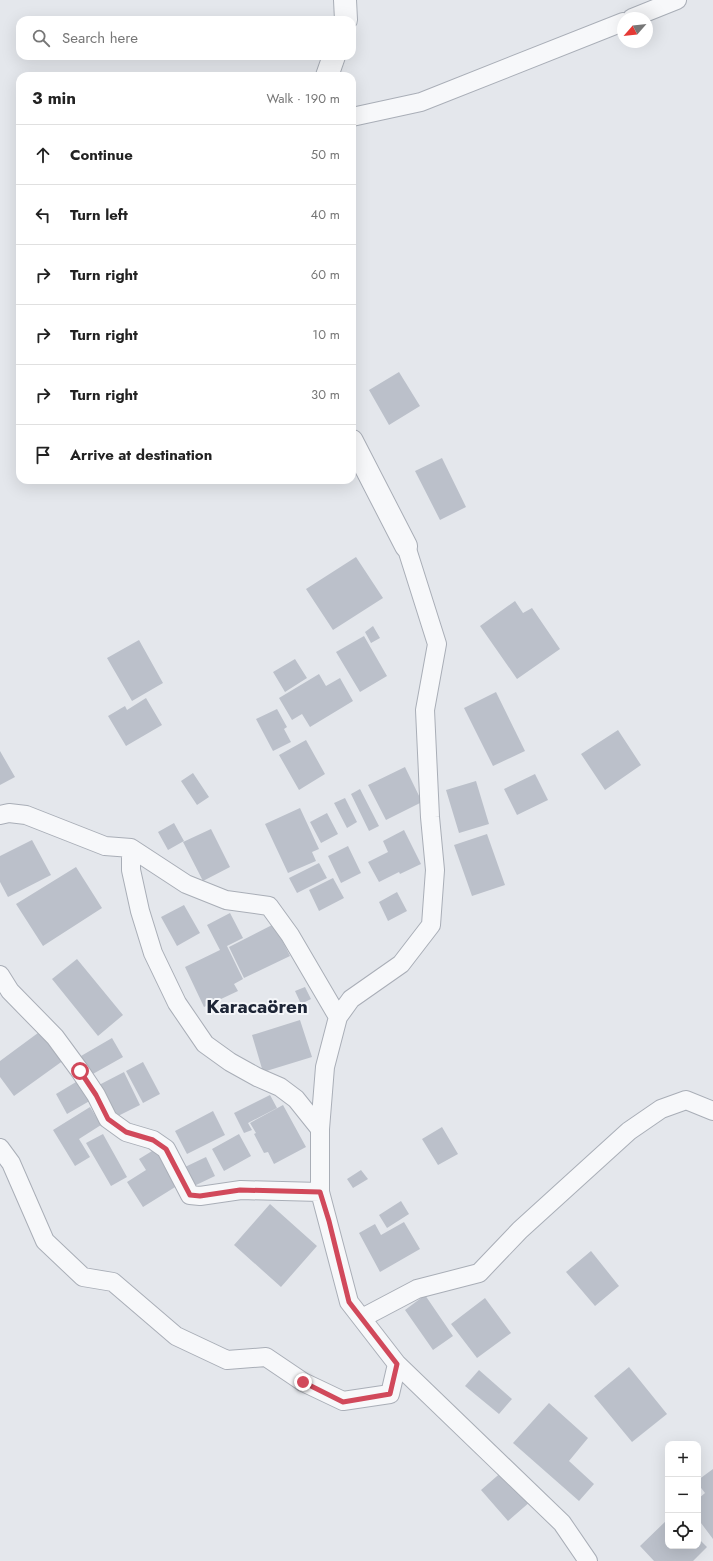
<!DOCTYPE html>
<meta charset="utf-8">
<style>
:root{--surface:#fff;--page:#f2f2f2;--text:#222;--muted:#767676;--line:#e0e0e0}
body{margin:0;font-family:Jost,sans-serif;background:var(--page);color:var(--text)}
.controls{position:absolute;right:12px;bottom:12px;display:grid;overflow:hidden;border-radius:8px;box-shadow:0 4px 16px #0002}
.controls button{width:36px;height:36px;display:grid;place-items:center;padding:0;border:0;border-bottom:1px solid var(--line);background:var(--surface);color:var(--text);font:20px sans-serif}
.compass{position:absolute;left:617px;top:12px;width:36px;height:36px;border-radius:50%;background:var(--surface);box-shadow:0 4px 16px #0002;rotate:242deg}
.stop{position:absolute;width:12px;height:12px;margin:-9px;border:3px solid #d1495b;border-radius:50%;background:#fff}
.stop.end{background:#d1495b;border-color:#fff;box-shadow:0 1px 4px #0008}
.list{margin:0;padding:0;list-style:none}
h2{display:flex;justify-content:space-between;align-items:center;height:52px;margin:0;padding:0 16px;font-size:17px}
h2 small{font-size:13px;font-weight:400;color:var(--muted)}
.list li{display:grid;grid-template-columns:26px 1fr auto;gap:12px;align-items:center;box-sizing:border-box;height:60px;padding:0 16px;border-top:1px solid var(--line)}
.list b{display:block;font-size:15px;white-space:nowrap}
.list em{font-size:13px;font-style:normal;color:var(--muted)}
.icon{flex:none;width:22px;height:22px;fill:none;stroke:currentColor;stroke-width:2;stroke-linecap:round;stroke-linejoin:round}
.map{position:relative;flex:none;width:713px;height:1561px;overflow:hidden}
.search{position:absolute;background:var(--surface);box-shadow:0 4px 16px #0002;left:16px;top:16px;width:340px;height:44px;display:flex;align-items:center;gap:10px;box-sizing:border-box;padding:0 14px;border-radius:12px;color:var(--muted);font-size:15px}
.panel{position:absolute;background:var(--surface);box-shadow:0 4px 16px #0002;left:16px;top:72px;width:340px;height:412px;border-radius:12px}
.map>svg:first-child{display:block}
.building{fill:#bbc0ca}
.lines{fill:none;stroke-linecap:round;stroke-linejoin:round}
.minor-casing{stroke:#a9aeb7;stroke-width:20}
.tertiary-casing{stroke:#a9aeb7;stroke-width:24}
.minor{stroke:#f7f8fa;stroke-width:18}
.tertiary{stroke:#f7f8fa;stroke-width:22}
.route{stroke:#d1495b;stroke-width:5}
.labels{text-anchor:middle;dominant-baseline:central;stroke-width:4;stroke-linejoin:round;paint-order:stroke}
.district-label{font-size:19px;font-weight:bold;fill:#1d2536;stroke:#f4f6f9}
</style>
<div class="map">
<svg width="713" height="1561" viewBox="0 0 713 1561">
<rect width="100%" height="100%" fill="#e4e7ec"/>
<path class="building" d="M399 372 420 406 389 425 369 390Z
M442 458 466 507 440 520 415 471Z
M356 557 383 598 333 630 306 589Z
M515 601 523 613 532 608 560 649 517 679 480 626Z
M373 626 380 638 371 643 365 632Z
M364 636 387 676 360 692 336 652Z
M139 640 163 683 132 701 107 658Z
M295 659 307 678 285 692 273 672Z
M319 674 326 686 340 678 353 701 310 727 302 714 292 720 279 698Z
M496 692 525 751 493 766 464 708Z
M146 698 162 725 126 746 108 716 125 706 127 710Z
M277 709 287 727 284 729 291 742 273 751 256 719Z
M618 730 641 765 605 790 581 754Z
M306 740 325 774 299 790 279 755Z
M0 751 15 777 0 785Z
M405 767 422 802 386 820 368 785Z
M193 773 209 797 197 805 181 781Z
M535 774 548 800 517 815 504 789Z
M476 781 489 824 459 833 446 790Z
M360 789 379 826 369 831 351 794Z
M345 798 357 822 347 828 334 803Z
M300 808 319 849 312 852 316 861 288 873 265 824Z
M327 813 338 834 321 843 310 822Z
M174 823 184 841 168 850 158 832Z
M211 829 230 867 203 881 183 842Z
M404 830 421 864 400 874 399 872 379 882 368 862 388 852 383 841Z
M487 834 505 885 472 896 454 845Z
M32 840 51 875 8 897 0 882V856Z
M348 846 361 873 341 883 328 856Z
M319 863 327 878 297 893 289 878Z
M76 867 102 908 43 946 16 904Z
M333 878 344 898 319 911 309 890Z
M397 892 407 911 388 921 379 902Z
M184 905 200 933 177 946 161 917Z
M230 913 243 938 227 946 243 979 234 984 238 991 204 1007 185 967 220 950 207 925Z
M274 924 290 956 244 978 229 947Z
M77 959 123 1015 98 1036 52 979Z
M305 987 311 999 301 1004 295 991Z
M300 1020 312 1057 263 1072 252 1035Z
M42 1030 64 1060 14 1096 0 1077V1061Z
M112 1038 123 1057 91 1075 81 1056Z
M143 1062 160 1094 143 1103 126 1071Z
M124 1072 140 1105 116 1117 99 1085Z
M81 1079 93 1099 67 1114 56 1094Z
M270 1095 277 1108 248 1123 252 1130 244 1133 234 1113Z
M283 1105 306 1147 274 1164 268 1152 264 1153 254 1134 256 1133 250 1123Z
M90 1107 101 1125 79 1139 90 1157 75 1166 53 1130Z
M213 1111 225 1135 187 1154 175 1131Z
M442 1127 458 1154 438 1165 422 1139Z
M103 1134 127 1177 111 1186 86 1143Z
M239 1134 251 1156 224 1171 212 1149Z
M157 1148 180 1184 143 1207 127 1182 146 1170 139 1159Z
M206 1157 215 1176 194 1186 185 1167Z
M361 1170 368 1179 353 1188 347 1179Z
M401 1201 409 1214 387 1228 379 1215Z
M270 1204 317 1246 281 1287 234 1245Z
M404 1222 420 1249 380 1272 359 1233 375 1224 381 1235Z
M591 1251 619 1286 595 1306 566 1272Z
M425 1295 453 1336 433 1350 405 1310Z
M485 1298 511 1333 477 1358 451 1324Z
M629 1367 667 1414 632 1442 594 1396Z
M479 1370 512 1399 499 1414 465 1386Z
M549 1403 588 1438 569 1461 594 1484 579 1501 513 1443Z
M713 1469V1539L698 1519V1499L705 1493 698 1484V1480Z
M504 1470 531 1501 508 1521 481 1490Z
M668 1519V1546H698V1538L707 1547 693 1561H654L640 1546Z"/>
<g class="lines">
<defs>
<path id="minor" d="M632 18 677 0
M352 117 421 102 623 22
M406 546 437 644 425 710 430 817 435 870 431 925 401 964 351 999 338 1017 325 1067 320 1129V1192L349 1302 397 1364 562 1523 588 1561
M0 815 9 813 26 815 105 846 131 848 186 884 226 900 269 906 290 935 338 1017
M131 848V870L140 911 153 953 177 1003 205 1044 230 1062 257 1077 280 1087 296 1099 320 1129
M0 975 10 991 55 1037 80 1071 96 1095 108 1119 126 1132 153 1140 166 1149 190 1195 200 1196 241 1190 320 1192
M0 1148 11 1163 45 1241 83 1277 113 1282 176 1336 227 1360 266 1357 303 1382 343 1401 390 1394 397 1364
M362 1318 417 1289 479 1273 520 1230 629 1131 661 1109 686 1100 713 1111"/>
<path id="tertiary" d="M345 0 346 20
M327 76 334 56
M352 441 406 546"/>
</defs>
<use href="#minor" class="minor-casing"/>
<use href="#tertiary" class="tertiary-casing"/>
<use href="#minor" class="minor"/>
<use href="#tertiary" class="tertiary"/>
</g>
<g class="lines">
<path class="route" d="M80 1071 96 1095 108 1119 126 1132 153 1140 166 1149 190 1195 200 1196 240 1190 320 1192 329 1221 349 1302 397 1364 390 1394 343 1402 303 1382"/>
</g>
<g class="labels">
<g class="district-label">
<text x="257" y="1006">Karacaören</text>
</g>
</g>
</svg>
<div class="controls">
<button>+</button>
<button>−</button>
<button><svg class="icon" aria-label="locate" viewBox="0 0 24 24"><circle cx="12" cy="12" r="6"/><path d="M12 2v4M12 18v4M2 12h4M18 12h4"/></svg></button>
</div>
<svg class="compass" viewBox="-18 -18 36 36"><path d="M0-13l5 13h-10z" fill="#e53935"/><path d="M0 13l5-13h-10z" fill="#767676"/></svg>
<div class="stop" style="left:80px;top:1071px"></div>
<div class="stop end" style="left:303px;top:1382px"></div>
<div class="search"><svg class="icon" aria-label="search" viewBox="0 0 24 24"><circle cx="10" cy="10" r="6"/><path d="M15 15l6 6"/></svg>Search here</div>
<section class="panel">
<h2>3 min<small>Walk · 190 m</small></h2>
<ul class="list">
<li><svg class="icon" aria-label="ahead" viewBox="0 0 24 24"><path d="M12 20V5M6 11l6-6 6 6"/></svg><div><b>Continue</b></div><em>50 m</em></li>
<li><svg class="icon" aria-label="left" viewBox="0 0 24 24"><path d="M17 20v-9H6M10 6l-5 5 5 5"/></svg><div><b>Turn left</b></div><em>40 m</em></li>
<li><svg class="icon" aria-label="right" viewBox="0 0 24 24"><path d="M7 20v-9h11M14 6l5 5-5 5"/></svg><div><b>Turn right</b></div><em>60 m</em></li>
<li><svg class="icon" aria-label="right" viewBox="0 0 24 24"><path d="M7 20v-9h11M14 6l5 5-5 5"/></svg><div><b>Turn right</b></div><em>10 m</em></li>
<li><svg class="icon" aria-label="right" viewBox="0 0 24 24"><path d="M7 20v-9h11M14 6l5 5-5 5"/></svg><div><b>Turn right</b></div><em>30 m</em></li>
<li><svg class="icon" aria-label="arrive" viewBox="0 0 24 24"><path d="M6 21V4h12l-3 4 3 4H6"/></svg><div><b>Arrive at destination</b></div></li>
</ul>
</section>
</div>
